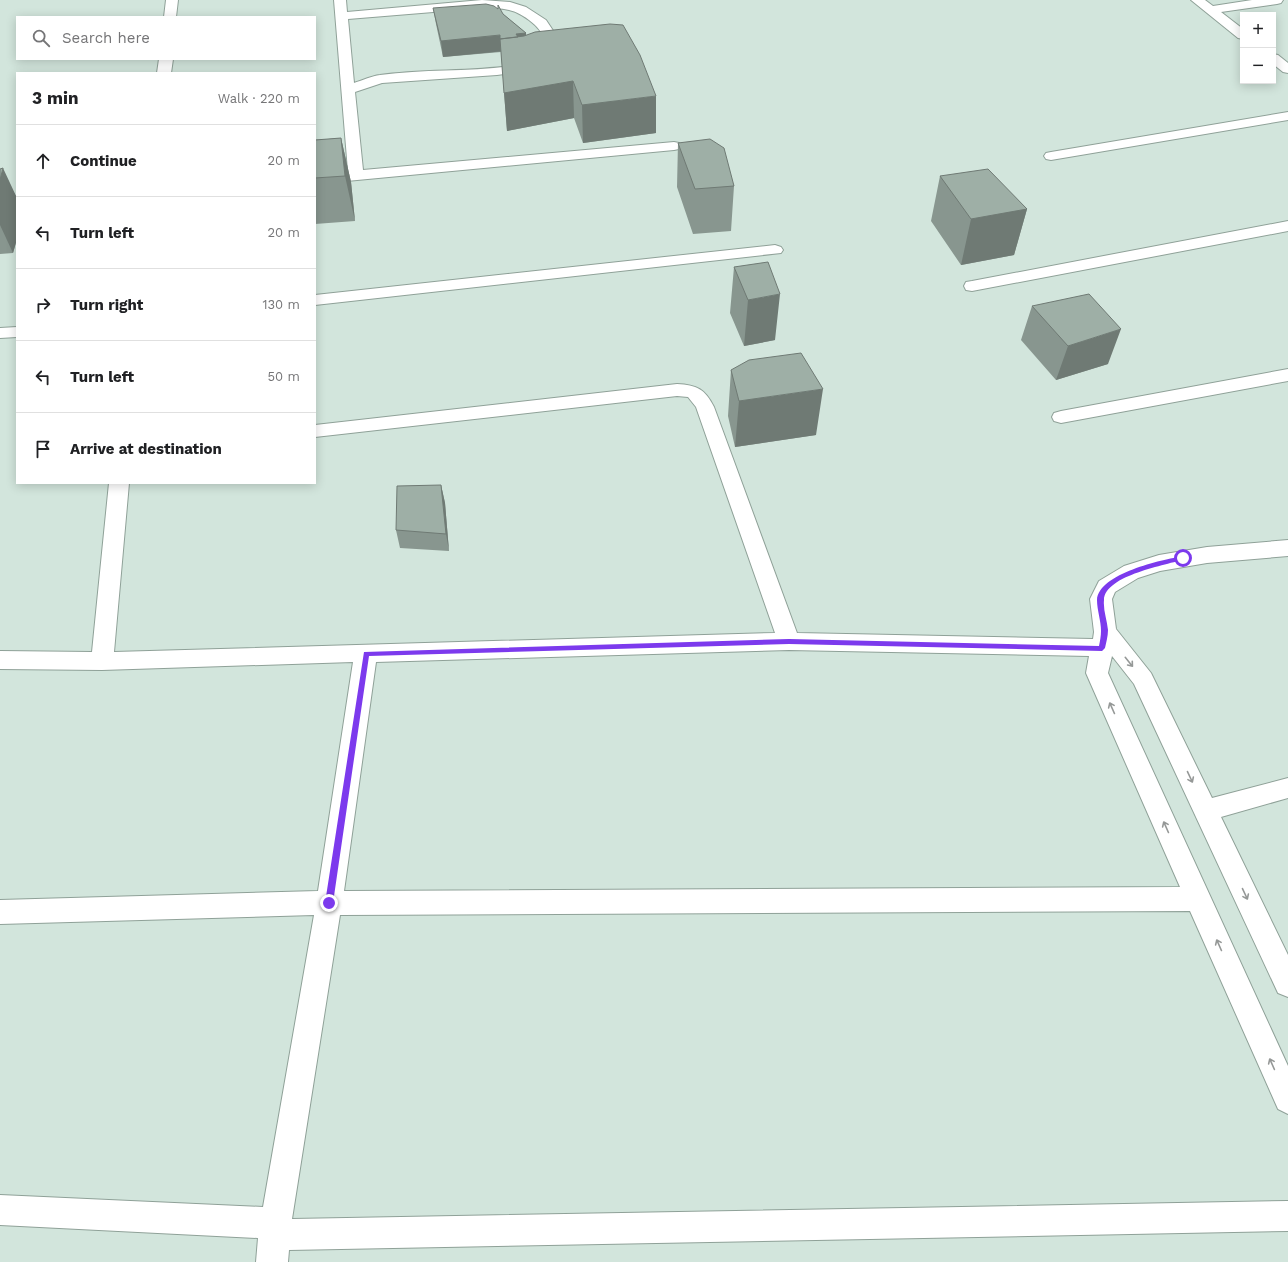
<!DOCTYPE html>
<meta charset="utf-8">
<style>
:root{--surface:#fff;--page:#f2f2f2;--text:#202124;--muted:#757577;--line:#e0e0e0}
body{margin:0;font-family:"Work Sans",sans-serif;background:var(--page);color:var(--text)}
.controls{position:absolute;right:12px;top:12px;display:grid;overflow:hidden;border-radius:0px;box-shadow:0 2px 10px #0003}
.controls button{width:36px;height:36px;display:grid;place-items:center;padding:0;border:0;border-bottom:1px solid var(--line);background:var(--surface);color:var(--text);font:20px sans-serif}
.stop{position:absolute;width:12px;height:12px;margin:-9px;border:3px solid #7c3aed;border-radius:50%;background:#fff}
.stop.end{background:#7c3aed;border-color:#fff;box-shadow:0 1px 4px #0008}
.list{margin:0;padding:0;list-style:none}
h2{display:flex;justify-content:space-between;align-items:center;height:52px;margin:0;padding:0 16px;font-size:17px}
h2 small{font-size:13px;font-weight:400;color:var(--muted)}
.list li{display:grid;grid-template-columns:26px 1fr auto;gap:12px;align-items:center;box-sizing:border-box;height:72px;padding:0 16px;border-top:1px solid var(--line)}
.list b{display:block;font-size:15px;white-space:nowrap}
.list em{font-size:13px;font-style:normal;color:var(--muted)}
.icon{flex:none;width:22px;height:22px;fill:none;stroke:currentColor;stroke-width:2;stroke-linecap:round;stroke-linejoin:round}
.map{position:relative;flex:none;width:1288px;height:1262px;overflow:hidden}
.search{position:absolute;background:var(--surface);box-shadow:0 2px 10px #0003;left:16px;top:16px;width:300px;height:44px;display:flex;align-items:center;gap:10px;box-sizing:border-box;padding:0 14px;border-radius:0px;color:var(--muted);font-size:15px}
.panel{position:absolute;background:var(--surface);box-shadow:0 2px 10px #0003;left:16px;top:72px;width:300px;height:412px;border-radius:0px}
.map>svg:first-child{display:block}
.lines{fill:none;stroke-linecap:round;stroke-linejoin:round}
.street-casing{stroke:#8fa198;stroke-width:2}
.street{fill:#fff;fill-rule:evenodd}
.wall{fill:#88968f}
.shaded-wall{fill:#6f7a74}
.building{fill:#9eafa6;stroke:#6f7a74}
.oneway{stroke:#959897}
.route{fill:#7c3aed}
</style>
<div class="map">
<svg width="1288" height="1262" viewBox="0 0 1288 1262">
<rect width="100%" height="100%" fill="#d2e5dc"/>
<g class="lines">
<defs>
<path id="street" d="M166 0H178L176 17H164Z
M334 0H346L347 12 482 0 510 2 526 7 546 20 558 38 559 47 553 59 544 65 527 71 497 75 382 83 355 92 363 170 674 142 679 143 681 146 679 149 674 150 315 184V174L348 171ZM482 8C491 8 501 8 509 10 524 13 553 34 543 52 540 58 529 62 523 64 476 73 427 68 380 75 372 76 363 80 354 83L348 19Z
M1191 0H1205L1213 6 1252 0H1283L1281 3 1277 4 1221 12 1243 29V39L1238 38Z
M1273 54 1278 55 1288 63V73L1283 72 1273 64Z
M159 59H173L171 73H157Z
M1288 112V120L1051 160 1046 159 1044 156 1046 153 1051 152Z
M1288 221V231L972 291 966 290 964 286 966 282 972 281Z
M775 245 781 247 783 250 781 253 315 305V295Z
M17 327V337L0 338V328Z
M1288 369V381L1061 423 1054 421 1052 417 1054 413 1061 411Z
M677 384C697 385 705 389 714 407L797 633 1093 639 1094 632 1090 599 1099 581 1124 566 1159 555 1207 547 1288 540V556L1207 563 1160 571 1138 578 1115 592 1112 599 1116 629 1151 673 1212 798 1288 778V798L1221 817 1288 955V997L1278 993 1134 684 1112 656 1108 673 1288 1066V1114L1278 1109 1190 911 340 915 292 1219 1288 1201V1231L289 1250 288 1262H256L258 1238 0 1225V1195L263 1207 314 915 0 924V900L318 891 353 662 102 670 0 669V651L92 652 109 483H129L114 652 775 633 696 407 688 397 677 396 315 437V425ZM789 650 1089 656 1086 673 1180 887 344 891 376 662Z"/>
</defs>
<use href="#street" class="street-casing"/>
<use href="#street" class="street"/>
</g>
<path class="wall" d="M433 8 503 14 526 33V35L656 133 583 143 574 118 507 131 501 52 443 57 436 24Z
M341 138 351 182 355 221 315 224V140Z
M678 143 734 186 731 231 693 234 677 187Z
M0 169 17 198V239L13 253 0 254Z
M940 176 1027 209 1014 255 961 265 931 221Z
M734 267 775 340 744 346 730 313Z
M1032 306 1108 364 1056 380 1021 340Z
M731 370 816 435 735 447 728 416Z
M441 485 445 503 449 551 400 548 396 530Z"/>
<path class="shaded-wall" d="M526 33 527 49 443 57 441 41Z
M573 81 574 118 507 131 504 93Z
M656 96V133L583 143 582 105Z
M341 138 351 182 355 221 345 176Z
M3 168 17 198V239L13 253 0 225V180Z
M1027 209 1014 255 961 265 971 219Z
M780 294 775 340 744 346 748 300Z
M1121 329 1108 364 1056 380 1068 346Z
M823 389 816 435 735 447 739 401Z
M441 485 445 503 449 551 446 534Z"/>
<path class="building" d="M486 4 494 6 498 9V5L503 14 526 33 516 34 518 37 500 39V35L441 41 433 8Z
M610 24 623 25 640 55 656 96 582 105 573 81 504 93 500 39 524 36 535 32Z
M341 138 345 176 315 178V140Z
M710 139 724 148 734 186 695 189 678 143Z
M3 168 0 180V169Z
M988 169 1027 209 971 219 940 176Z
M768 262 780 294 748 300 734 267Z
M1089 294 1121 329 1068 346 1032 306Z
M801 353 823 389 739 401 731 370 749 360Z
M441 485 446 534 396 530 397 486Z"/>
<defs><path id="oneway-shaft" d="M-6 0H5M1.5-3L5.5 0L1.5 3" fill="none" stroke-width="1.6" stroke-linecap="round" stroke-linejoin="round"/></defs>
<g class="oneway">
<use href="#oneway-shaft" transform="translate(1129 662) rotate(51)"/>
<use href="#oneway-shaft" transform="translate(1112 708) rotate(-114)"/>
<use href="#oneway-shaft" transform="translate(1190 777) rotate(65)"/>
<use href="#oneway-shaft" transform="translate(1166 827) rotate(-114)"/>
<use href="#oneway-shaft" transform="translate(1245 894) rotate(65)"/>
<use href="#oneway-shaft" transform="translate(1219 945) rotate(-114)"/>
<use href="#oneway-shaft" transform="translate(1272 1064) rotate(-114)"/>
</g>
<path class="route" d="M1183 556 1186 558 1185 559C1167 565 1105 575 1104 600 1103 610 1107 620 1108 630 1108 636 1106 643 1105 648L1102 651 789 644 369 656 333 903 329 906 325 903 364 652 789 639 1099 646C1100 641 1101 636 1101 631 1101 621 1097 610 1097 600 1099 573 1162 560 1183 556Z"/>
</svg>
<div class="controls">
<button>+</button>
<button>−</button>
</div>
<div class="stop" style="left:1183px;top:558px"></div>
<div class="stop end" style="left:329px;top:903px"></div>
<div class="search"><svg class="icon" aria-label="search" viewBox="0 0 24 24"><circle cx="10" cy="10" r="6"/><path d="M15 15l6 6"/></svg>Search here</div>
<section class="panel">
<h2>3 min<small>Walk · 220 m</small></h2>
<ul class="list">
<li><svg class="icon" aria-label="ahead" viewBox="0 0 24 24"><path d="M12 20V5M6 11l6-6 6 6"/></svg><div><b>Continue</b></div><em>20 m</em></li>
<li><svg class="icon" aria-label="left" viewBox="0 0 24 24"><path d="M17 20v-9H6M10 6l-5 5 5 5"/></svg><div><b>Turn left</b></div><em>20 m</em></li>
<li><svg class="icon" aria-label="right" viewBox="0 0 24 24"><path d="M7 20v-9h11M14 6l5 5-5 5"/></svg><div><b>Turn right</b></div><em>130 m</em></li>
<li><svg class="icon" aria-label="left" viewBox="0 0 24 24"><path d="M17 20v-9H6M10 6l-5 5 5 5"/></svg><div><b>Turn left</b></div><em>50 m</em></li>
<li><svg class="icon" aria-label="arrive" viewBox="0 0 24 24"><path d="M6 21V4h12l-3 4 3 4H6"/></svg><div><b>Arrive at destination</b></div></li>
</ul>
</section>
</div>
